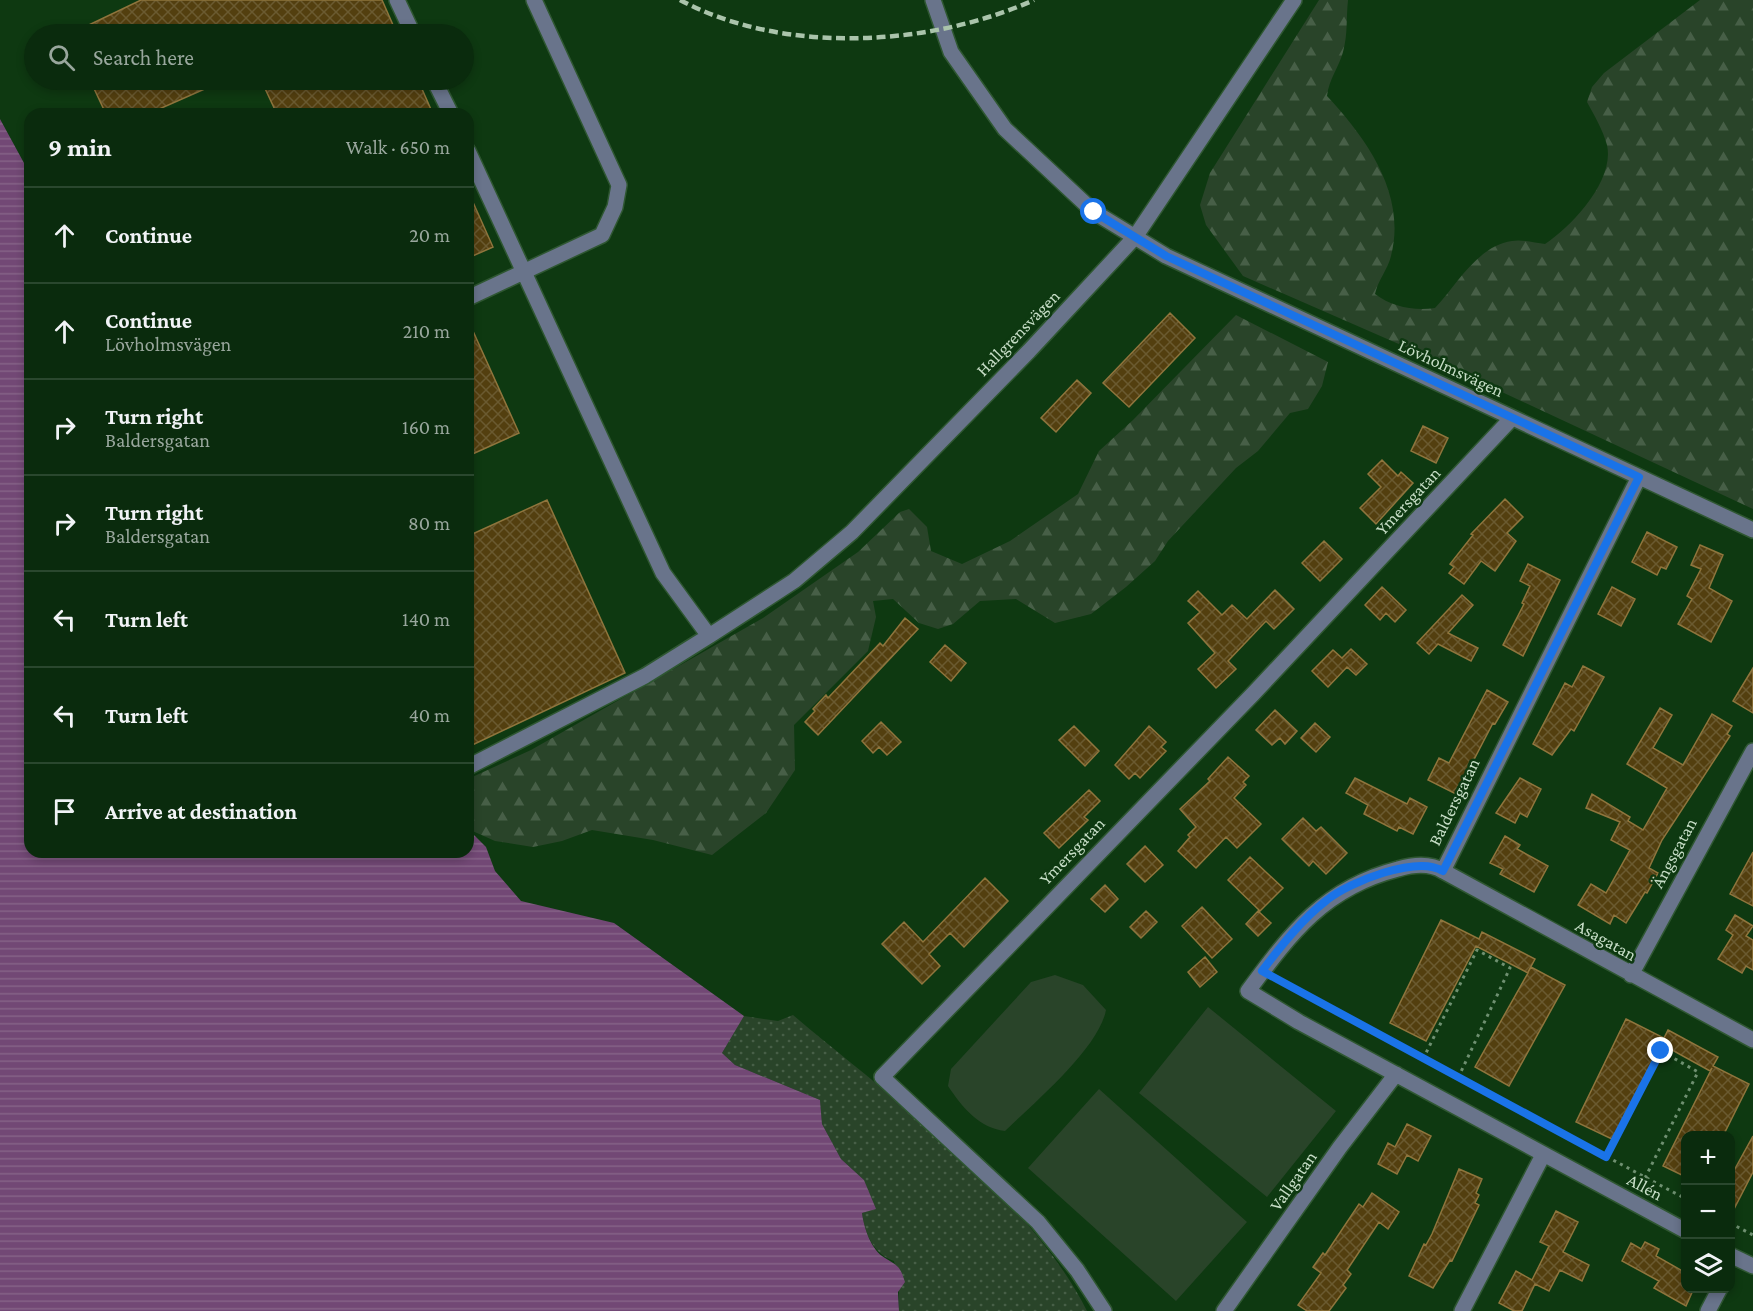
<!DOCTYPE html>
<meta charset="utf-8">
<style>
:root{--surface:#0a2b0d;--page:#133316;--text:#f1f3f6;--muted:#99a79d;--line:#2a472e}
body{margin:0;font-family:"Crimson Pro",serif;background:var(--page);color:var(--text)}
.controls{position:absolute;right:18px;bottom:18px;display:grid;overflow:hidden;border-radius:12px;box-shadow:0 3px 9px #0003}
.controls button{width:54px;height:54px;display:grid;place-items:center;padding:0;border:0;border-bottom:2px solid var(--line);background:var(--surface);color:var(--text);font:30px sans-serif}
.stop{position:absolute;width:18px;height:18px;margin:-14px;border:4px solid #1a73e8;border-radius:50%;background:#fff}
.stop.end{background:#1a73e8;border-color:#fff;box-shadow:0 2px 6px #0008}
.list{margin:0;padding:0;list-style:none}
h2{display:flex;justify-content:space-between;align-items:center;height:78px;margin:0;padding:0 24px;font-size:26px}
h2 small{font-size:20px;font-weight:400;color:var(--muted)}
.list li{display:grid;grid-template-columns:39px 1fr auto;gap:18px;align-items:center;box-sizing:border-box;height:96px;padding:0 24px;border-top:2px solid var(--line)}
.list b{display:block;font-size:22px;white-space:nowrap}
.list p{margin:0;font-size:20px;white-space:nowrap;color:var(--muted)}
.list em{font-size:20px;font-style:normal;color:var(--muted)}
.icon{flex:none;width:33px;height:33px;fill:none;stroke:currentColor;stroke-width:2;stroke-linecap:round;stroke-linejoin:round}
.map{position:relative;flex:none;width:1753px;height:1311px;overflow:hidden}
.search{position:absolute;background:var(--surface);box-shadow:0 3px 9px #0003;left:24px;top:24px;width:450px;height:66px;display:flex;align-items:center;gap:15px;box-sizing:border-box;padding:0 21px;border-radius:33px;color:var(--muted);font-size:22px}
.panel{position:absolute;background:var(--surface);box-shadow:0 3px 9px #0003;left:24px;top:108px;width:450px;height:750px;border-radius:18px}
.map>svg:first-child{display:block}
.grass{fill:url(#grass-dots)}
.forest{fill:url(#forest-firs)}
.green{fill:#294429}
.water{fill:url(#water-rules)}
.building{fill:url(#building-cross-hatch);stroke:#8f753d;stroke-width:1.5}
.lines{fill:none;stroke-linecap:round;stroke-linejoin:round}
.minor-casing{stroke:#2f5732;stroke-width:18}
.path{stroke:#6f9071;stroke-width:3;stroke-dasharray:3 4.5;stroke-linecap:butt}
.minor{stroke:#69748b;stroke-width:15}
.rail{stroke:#aac4ab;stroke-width:4.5;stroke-dasharray:9 4.5;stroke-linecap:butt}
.route{stroke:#1a73e8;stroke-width:8}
.labels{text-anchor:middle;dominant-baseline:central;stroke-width:5;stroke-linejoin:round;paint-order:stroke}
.street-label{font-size:18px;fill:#c6ddc6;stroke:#0e3911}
</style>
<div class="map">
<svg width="1753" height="1311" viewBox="0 0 1753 1311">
<defs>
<pattern id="grass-dots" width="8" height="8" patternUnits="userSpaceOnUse" patternTransform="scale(1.5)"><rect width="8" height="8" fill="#294429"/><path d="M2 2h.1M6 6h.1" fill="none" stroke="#475f47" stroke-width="1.8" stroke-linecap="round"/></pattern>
<pattern id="forest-firs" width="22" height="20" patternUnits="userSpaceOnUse" patternTransform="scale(1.5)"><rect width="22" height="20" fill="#294429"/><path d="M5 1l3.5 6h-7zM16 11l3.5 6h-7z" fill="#475f47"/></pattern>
<pattern id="water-rules" width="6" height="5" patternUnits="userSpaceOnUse" patternTransform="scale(1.5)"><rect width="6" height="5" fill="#724875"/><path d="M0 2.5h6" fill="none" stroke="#856287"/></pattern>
<pattern id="building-cross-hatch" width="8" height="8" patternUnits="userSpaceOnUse" patternTransform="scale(1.5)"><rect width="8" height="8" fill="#533f0f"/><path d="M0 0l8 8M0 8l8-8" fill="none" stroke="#6a5a30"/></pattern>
</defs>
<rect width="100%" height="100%" fill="#0e3911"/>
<path class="grass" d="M793 1015C892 1099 1028 1194 1087 1311H899V1287L894 1261C873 1254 865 1233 862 1213L875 1209 864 1180 841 1159 822 1124 820 1100 735 1065 722 1053 744 1016 778 1021Z"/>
<path class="forest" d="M1319 0H1348C1346 18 1348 34 1343 52 1339 67 1329 79 1327 96 1366 138 1407 194 1391 256 1388 269 1378 280 1375 294 1392 307 1414 311 1435 308 1457 285 1477 246 1512 241 1522 239 1535 243 1545 244 1572 226 1615 180 1607 145 1603 130 1594 115 1587 102L1592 87 1604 73 1700 0H1753V509L1401 345 1243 276 1206 225 1200 205 1210 173Z
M1236 315 1328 362 1322 386 1308 409 1290 413 1258 451 1236 468 1168 541 1155 561 1126 587 1091 614 1055 623 1016 599 980 601 953 624 938 629 919 623 893 599 873 601 876 617 868 651 794 725 795 770 766 813 712 855 653 840 592 830 562 841 533 847 495 841 468 829V779L531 750 763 618 858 552 900 512 909 509 927 527 931 551 962 564 1010 541 1078 494 1099 451 1133 420Z"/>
<path class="green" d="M1055 975 1083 985 1106 1010C1099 1048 1034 1103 1005 1131 979 1128 962 1107 948 1086L951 1069 1031 982Z
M1208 1007 1336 1111 1267 1197 1139 1093Z
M1099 1089 1247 1222 1176 1301 1028 1168Z"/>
<path class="water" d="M0 119 30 174V852H316L318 854 324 852H468V829L486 847 495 871 521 901 614 923 744 1016 722 1053 735 1065 820 1100 822 1124 841 1159 864 1180 876 1209 862 1213C864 1228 871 1250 885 1258 898 1266 900 1266 905 1282L898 1292 899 1311H0Z"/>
<path class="building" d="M141 0H382L397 34H70Z
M90 80H225L148 114H106Z
M261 80H418L433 114H277Z
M468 191 493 247 468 258Z
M1170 313 1195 338 1129 407 1103 383Z
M468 320 519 433 468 456Z
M1077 380 1091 393 1056 432 1041 418Z
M1423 426 1448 438 1436 463 1411 451Z
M1382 460 1398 476 1401 472 1413 483 1376 524 1360 508 1381 487 1368 474Z
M1505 499 1523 517 1507 533 1516 541 1495 571 1481 561 1464 584 1449 573 1454 567 1450 564 1473 535 1471 534Z
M547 500 625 673 468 747V536Z
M1647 532 1677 547 1666 569 1661 567 1657 575 1632 562Z
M1324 541 1342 559 1320 581 1302 563Z
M1700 545 1723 555 1709 588 1732 601 1711 642 1678 624 1692 599 1687 596 1701 569 1691 565Z
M1528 564 1560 580 1523 656 1503 645 1524 604 1522 603 1530 586 1520 581Z
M1382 587 1406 610 1395 622 1386 613 1380 620 1365 605Z
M1612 587 1635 599 1621 626 1598 614Z
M1275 590 1294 609 1274 629 1266 621 1228 661 1236 669 1216 688 1198 669 1215 653 1188 623 1200 612 1188 601 1198 591 1222 615 1232 605 1247 619Z
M1462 595 1473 605 1448 633 1478 648 1471 661 1438 644 1429 654 1417 643Z
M905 618 918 629 818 735 805 722 815 711 813 709 826 695 828 698 880 643 883 646Z
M945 645 966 663 951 681 930 662Z
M1351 649 1367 664 1356 675 1347 667 1328 687 1312 671 1333 650 1342 658Z
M1583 666 1604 677 1574 731 1571 729 1552 755 1533 744 1565 683 1572 687Z
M1753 668V713L1733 701Z
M1487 690 1508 702 1495 724 1493 723 1456 794 1428 780 1439 758 1449 763Z
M1660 708 1672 715 1653 748 1683 765 1712 714 1732 726 1727 734 1730 736 1662 840 1649 868 1658 873 1647 893 1645 892 1626 923 1614 915 1610 924 1578 905 1591 884 1606 893 1630 850 1611 840 1620 822 1586 808 1592 794 1630 817 1628 821 1643 830 1667 788 1627 764Z
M1275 710 1297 731 1285 744 1280 738 1272 745 1256 730Z
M881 722 901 742 887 755 879 747 873 753 862 741Z
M1315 723 1330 737 1316 752 1301 738Z
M1074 726 1099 751 1085 766 1059 740Z
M1149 726 1166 742 1161 747 1166 751 1140 778 1135 773 1129 779 1115 765Z
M1228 757 1249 776 1243 782 1246 785 1234 798 1261 824 1237 848 1226 837 1196 868 1178 851 1190 837 1188 835 1196 827 1180 809 1210 781 1208 779Z
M1355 778 1407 804 1410 798 1427 807 1413 834 1399 827 1397 831 1364 814 1368 805 1346 793Z
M1520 778 1541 789 1527 817 1520 813 1515 823 1496 813Z
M1089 790 1100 801 1084 817 1088 820 1059 848 1044 833Z
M1303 818 1316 831 1321 827 1347 853 1326 874 1313 861 1309 866 1282 839Z
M1505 836 1520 845 1517 849 1548 866 1534 892 1500 874 1503 869 1490 863Z
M1145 846 1163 865 1145 882 1127 864Z
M1753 852V906L1730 894Z
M1250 857 1283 888 1260 911 1228 880Z
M985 878 1008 901 964 947 950 933 929 954 940 966 922 984 882 944 904 922 923 942Z
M1105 885 1118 899 1105 912 1091 899Z
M1202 907 1232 939 1212 958 1182 926Z
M1146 911 1157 922 1141 938 1130 927Z
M1258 911 1271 923 1258 936 1246 924Z
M1735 915 1753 926 1746 936 1753 940V970L1746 966 1742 973 1718 959 1733 935 1726 930Z
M1441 920 1479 939 1482 932 1535 959 1528 972 1531 967 1565 985 1509 1086 1475 1067 1528 973 1476 946 1426 1041 1390 1023Z
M1205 957 1217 972 1200 987 1188 972Z
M1626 1019 1664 1038 1614 1140 1576 1122Z
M1668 1030 1718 1057 1713 1066 1749 1084 1723 1136H1686V1177L1663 1166 1712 1068 1710 1071 1661 1044Z
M1407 1124 1431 1136 1418 1161 1407 1155 1397 1174 1378 1164 1388 1143 1395 1147Z
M1753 1136V1172L1731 1215V1176Z
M1459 1169 1482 1179 1476 1193 1479 1195 1475 1203 1479 1205 1452 1261 1450 1260 1433 1288 1409 1276 1424 1244 1426 1245 1432 1234Z
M1372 1193 1399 1212 1388 1229 1379 1222 1347 1270 1351 1274 1343 1285 1346 1288 1329 1311H1307L1298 1305 1321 1273 1313 1267 1323 1253 1325 1255 1359 1204 1363 1207Z
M1556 1211 1578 1222 1563 1252 1589 1265 1582 1281 1560 1270 1549 1291 1535 1284 1522 1311H1514L1499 1303 1516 1271 1532 1280 1549 1246 1540 1242Z
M1645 1242 1659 1249 1656 1256 1686 1273V1288H1694L1686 1306 1654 1288 1659 1281 1622 1261 1631 1243 1641 1249Z"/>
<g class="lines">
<defs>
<path id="minor" d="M397 0 413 34
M933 0 951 52 1005 129 1094 212 1166 256 1753 530
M434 80 451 114
M468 151 663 573 709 636 645 676 468 767
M468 298 602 235 615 207 619 185 534 0
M1639 477 1443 871C1430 863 1412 865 1398 869 1324 888 1291 933 1248 991L1299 1022 1686 1231
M709 636 794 581 852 532 1029 351 1135 237 1294 0
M1443 871 1753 1040
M1631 975 1753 751
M1730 1255 1753 1266
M1104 1311 1077 1270 1038 1222 882 1077 1253 694 1512 418
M1224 1311 1340 1147 1396 1074
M1462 1311 1543 1155
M1708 1311 1720 1288"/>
</defs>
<use href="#minor" class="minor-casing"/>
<path class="path" d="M1276 980 1686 1199
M1423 1059 1477 950 1510 968 1458 1078
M1606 1157 1661 1051 1698 1072 1645 1178
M1730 1223 1753 1235"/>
<use href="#minor" class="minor"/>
<path class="rail" d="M680 0C783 55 929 47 1034 0"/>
</g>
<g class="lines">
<path class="route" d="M1094 212 1166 256 1639 477 1443 871C1417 855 1349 882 1327 900 1302 919 1281 946 1262 971L1606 1157 1661 1051"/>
</g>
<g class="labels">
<g class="street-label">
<text transform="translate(1018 333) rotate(-46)">Hallgrensvägen</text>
<text transform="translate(1451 368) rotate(25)">Lövholmsvägen</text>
<text transform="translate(1408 501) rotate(-47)">Ymersgatan</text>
<text transform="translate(1454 802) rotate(-64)">Baldersgatan</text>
<text transform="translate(1072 851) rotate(-46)">Ymersgatan</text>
<text transform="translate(1674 853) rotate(-62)">Ängsgatan</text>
<text transform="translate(1606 940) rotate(29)">Asagatan</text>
<text transform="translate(1293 1181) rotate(-55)">Vallgatan</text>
<text transform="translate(1645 1187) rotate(28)">Allén</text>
</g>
</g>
</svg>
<div class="controls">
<button>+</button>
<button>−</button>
<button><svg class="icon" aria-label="layers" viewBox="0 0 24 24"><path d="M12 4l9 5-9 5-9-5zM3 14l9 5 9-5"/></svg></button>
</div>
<div class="stop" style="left:1094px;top:212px"></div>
<div class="stop end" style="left:1661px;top:1051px"></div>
<div class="search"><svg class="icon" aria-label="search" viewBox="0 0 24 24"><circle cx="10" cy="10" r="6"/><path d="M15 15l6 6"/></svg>Search here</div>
<section class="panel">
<h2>9 min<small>Walk · 650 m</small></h2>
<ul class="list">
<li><svg class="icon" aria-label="ahead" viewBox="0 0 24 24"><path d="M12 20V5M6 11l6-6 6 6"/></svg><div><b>Continue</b></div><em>20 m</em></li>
<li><svg class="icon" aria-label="ahead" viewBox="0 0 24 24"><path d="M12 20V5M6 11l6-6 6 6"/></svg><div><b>Continue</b><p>Lövholmsvägen</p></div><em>210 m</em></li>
<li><svg class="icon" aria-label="right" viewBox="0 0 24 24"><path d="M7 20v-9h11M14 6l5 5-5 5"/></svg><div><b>Turn right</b><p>Baldersgatan</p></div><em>160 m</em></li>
<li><svg class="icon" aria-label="right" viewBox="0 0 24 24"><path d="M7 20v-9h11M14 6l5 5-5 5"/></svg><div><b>Turn right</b><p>Baldersgatan</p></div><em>80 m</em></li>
<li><svg class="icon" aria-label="left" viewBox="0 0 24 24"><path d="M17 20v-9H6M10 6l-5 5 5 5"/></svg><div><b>Turn left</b></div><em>140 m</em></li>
<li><svg class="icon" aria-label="left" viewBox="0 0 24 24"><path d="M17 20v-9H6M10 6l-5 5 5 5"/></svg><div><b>Turn left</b></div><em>40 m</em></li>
<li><svg class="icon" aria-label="arrive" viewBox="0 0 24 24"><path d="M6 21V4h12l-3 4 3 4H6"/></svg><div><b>Arrive at destination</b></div></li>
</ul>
</section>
</div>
